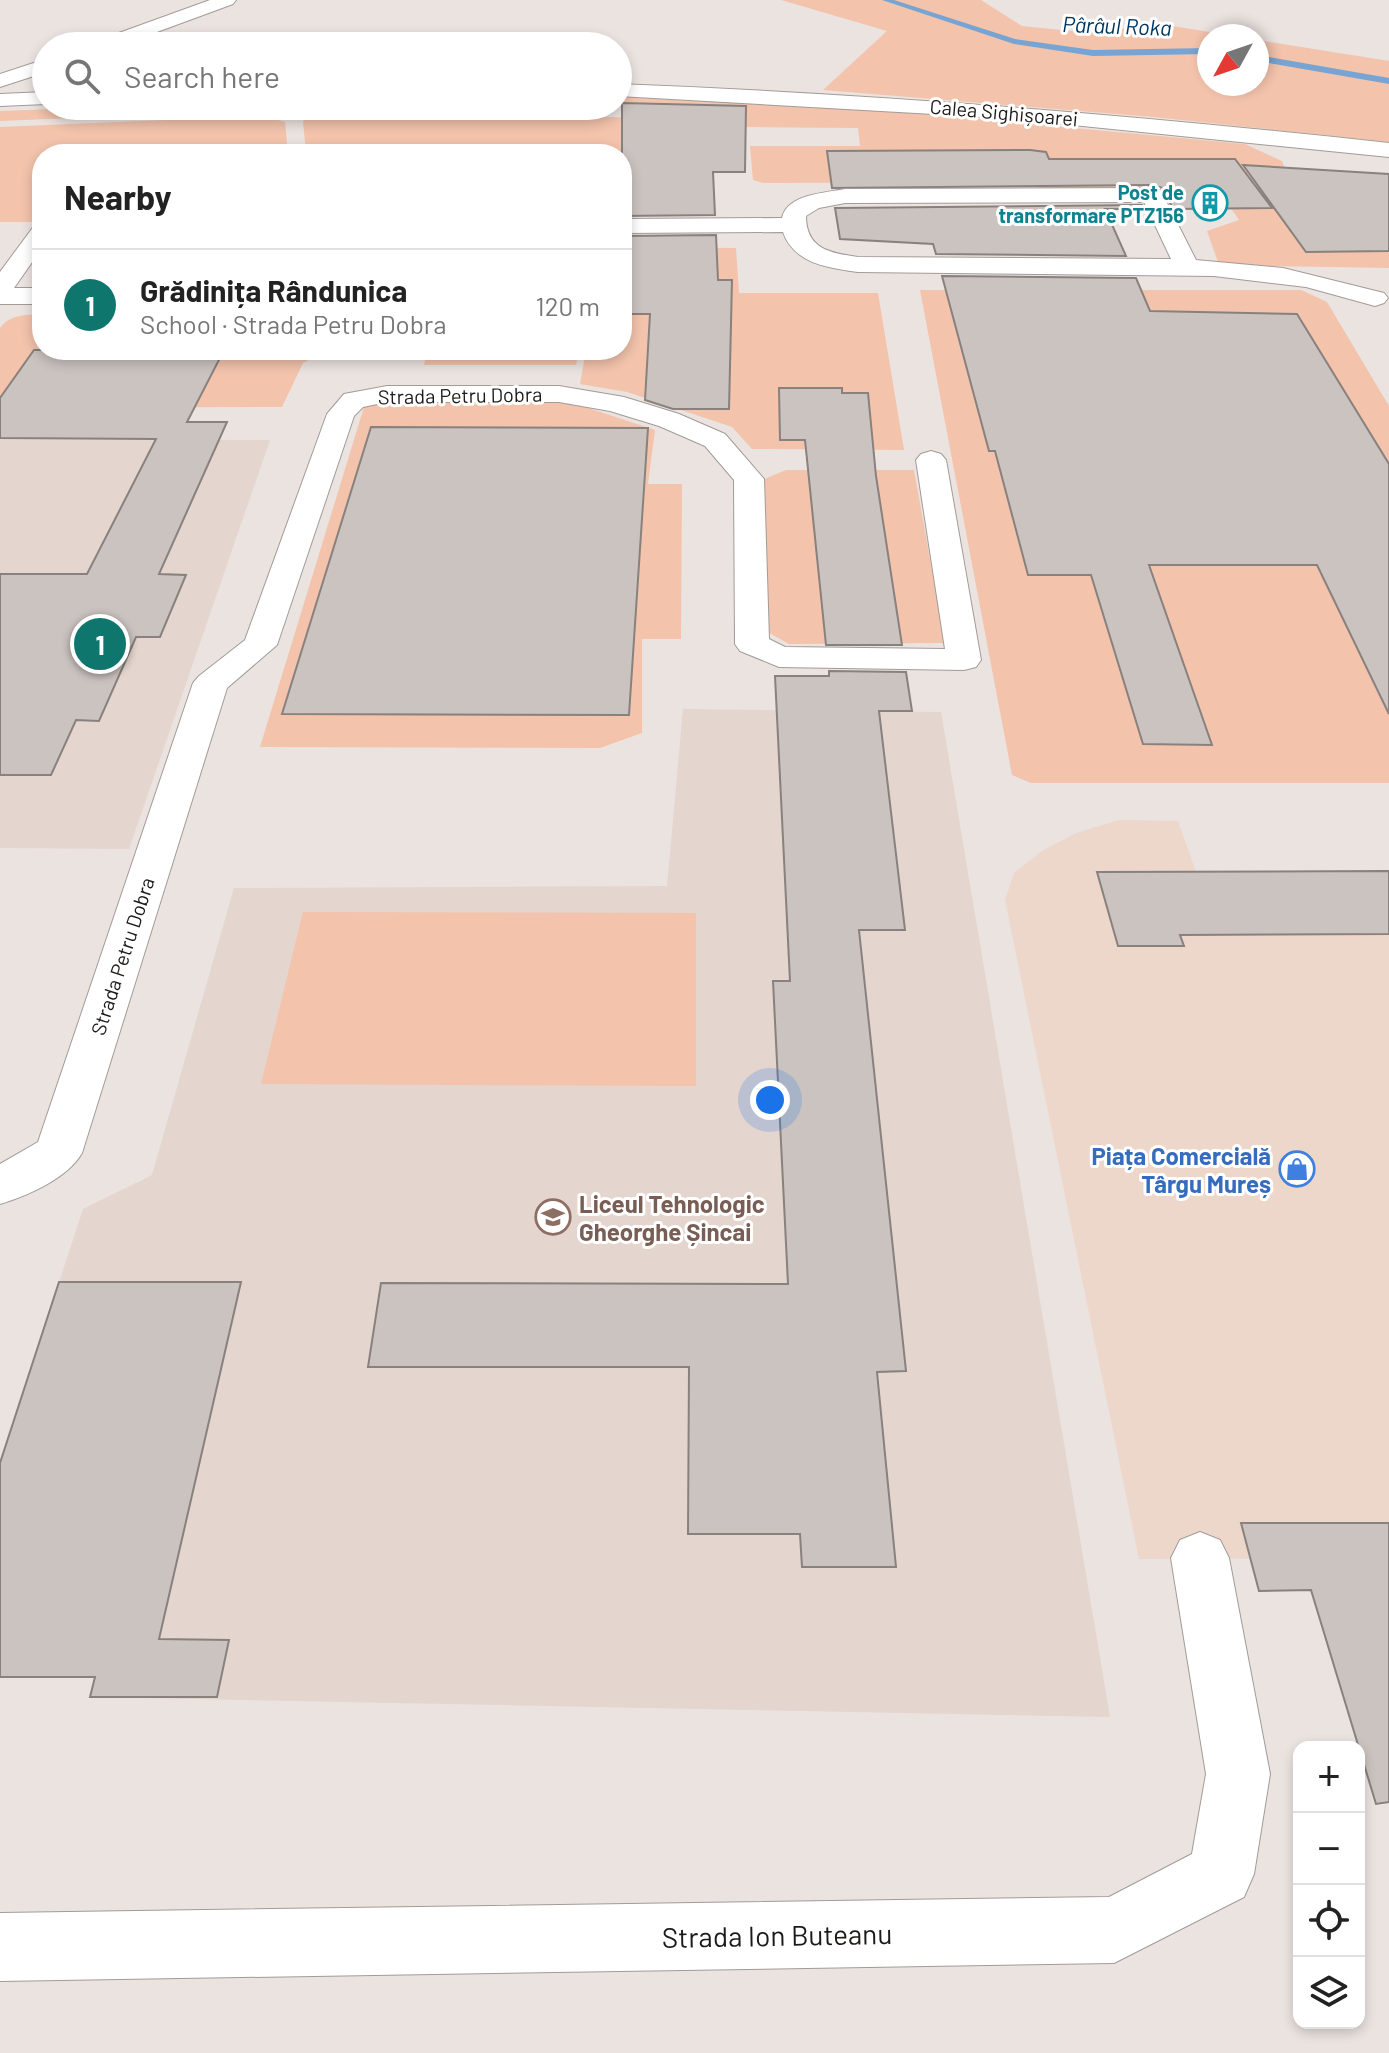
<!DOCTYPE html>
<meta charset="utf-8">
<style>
:root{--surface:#fff;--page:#f2f2f2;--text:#222;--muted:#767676;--line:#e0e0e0;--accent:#0f766e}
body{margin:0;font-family:Barlow,sans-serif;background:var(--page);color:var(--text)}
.controls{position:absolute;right:24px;bottom:24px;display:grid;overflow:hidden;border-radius:16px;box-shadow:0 4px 12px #0003}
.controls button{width:72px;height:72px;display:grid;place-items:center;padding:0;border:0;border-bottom:2px solid var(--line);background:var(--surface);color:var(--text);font:40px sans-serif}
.compass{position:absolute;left:1197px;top:24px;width:72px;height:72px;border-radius:50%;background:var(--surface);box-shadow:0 4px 12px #0003;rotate:230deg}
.you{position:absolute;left:770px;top:1100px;width:28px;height:28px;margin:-20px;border:6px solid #fff;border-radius:50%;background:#1a73e8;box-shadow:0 0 0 12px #1a73e833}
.badge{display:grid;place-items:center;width:52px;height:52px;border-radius:50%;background:var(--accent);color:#fff;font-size:26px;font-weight:700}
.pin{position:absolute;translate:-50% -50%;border:4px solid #fff;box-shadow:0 2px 8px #0006}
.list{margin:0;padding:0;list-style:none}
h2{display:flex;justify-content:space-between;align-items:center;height:104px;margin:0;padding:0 32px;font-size:34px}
h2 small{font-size:26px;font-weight:400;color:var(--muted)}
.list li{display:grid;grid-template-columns:52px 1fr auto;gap:24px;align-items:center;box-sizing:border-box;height:112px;padding:0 32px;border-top:2px solid var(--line)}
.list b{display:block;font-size:30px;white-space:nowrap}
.list p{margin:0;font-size:26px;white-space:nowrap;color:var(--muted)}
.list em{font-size:26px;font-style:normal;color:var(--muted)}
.icon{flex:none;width:44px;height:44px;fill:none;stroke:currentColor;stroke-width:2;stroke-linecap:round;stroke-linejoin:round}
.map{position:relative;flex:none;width:1389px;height:2053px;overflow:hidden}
.search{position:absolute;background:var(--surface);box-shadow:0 4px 12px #0003;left:32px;top:32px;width:600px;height:88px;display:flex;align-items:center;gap:20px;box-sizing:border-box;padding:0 28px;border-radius:44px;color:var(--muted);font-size:30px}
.panel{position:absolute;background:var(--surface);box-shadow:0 4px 12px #0003;left:32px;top:144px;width:600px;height:216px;border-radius:32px}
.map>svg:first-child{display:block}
.commercial{fill:#edd6ca}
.built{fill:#e4d5ce}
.green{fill:#f3c3ac}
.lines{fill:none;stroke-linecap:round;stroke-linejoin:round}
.stream{fill:#77a4d2;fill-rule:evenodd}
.building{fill:#cbc3c0;stroke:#88817e;stroke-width:2}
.minor-casing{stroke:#a29b98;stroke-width:2}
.secondary-casing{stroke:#a29b98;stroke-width:2}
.minor{fill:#fff;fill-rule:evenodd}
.secondary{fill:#fff;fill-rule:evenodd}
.labels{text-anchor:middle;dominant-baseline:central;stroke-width:6;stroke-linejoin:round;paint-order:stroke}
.far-street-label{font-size:20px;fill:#1c1a18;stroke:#fff}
.far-culture-label{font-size:20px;font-weight:bold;fill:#0d838f;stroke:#fff;text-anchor:end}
.far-water-label{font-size:22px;font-style:italic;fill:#013661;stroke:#fff}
.shop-label{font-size:24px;font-weight:bold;fill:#366cbe;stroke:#fff;text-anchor:end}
.education-label{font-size:24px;font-weight:bold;fill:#785e54;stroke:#fff;text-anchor:start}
.near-street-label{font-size:28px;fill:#1c1a18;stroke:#fff}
</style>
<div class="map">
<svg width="1389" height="2053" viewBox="0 0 1389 2053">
<rect width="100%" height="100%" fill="#ebe3e0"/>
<path class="commercial" d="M1119 820 1178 821 1196 872 1389 871V1558L1139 1559 1005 900 1014 873 1042 851 1076 833Z"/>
<path class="built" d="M0 439 270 440 129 849 0 848Z
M683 709 941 712 1110 1717 90 1697 95 1677H0V1463L83 1209 152 1175 234 888 667 886Z"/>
<path class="green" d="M781 0H981L1022 26 1090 33 1160 24 1235 36H1209V84H1257V40L1389 61V142L1153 117 823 90 887 31Z
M618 97 893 111 1245 144 1282 161 1294 192 1039 191 1033 182 763 183 753 180 750 146H860L858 128 746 127V106L618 103Z
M137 106H200L198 113 0 121V111Z
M391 113 715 119 622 154 306 153 303 121C326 107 364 113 391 113Z
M264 116 285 122 288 154H42V222H0V127Z
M1320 201 1389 206V268L1219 265 1207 231 1239 220 1228 204Z
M622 247 736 248 739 293H878L904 450 752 449 732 427 627 392 580 384 586 350H622Z
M920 290H1301L1327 302 1389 406V783H1031L1012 775Z
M42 314V350H326L303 363 282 407 0 408V328C10 314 26 315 42 314Z
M427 350H579L576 365H424Z
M570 402 655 430 648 484H682L681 639H642V733L600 748 260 747 364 407 377 403Z
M786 470H914L945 643 789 644 766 631 757 482Z
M303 912 696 913V1086L261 1084Z"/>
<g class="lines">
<path class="stream" d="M882 0H894L1015 39 1093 50 1209 48V54L1093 56 1014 44Z
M1257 55 1389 78V84L1257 61Z"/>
</g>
<path class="building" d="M622 103 746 106 745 172H713L715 215 622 216Z
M1030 150 1046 152 1049 159H1235L1272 208 1173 209 1163 188 1152 185 832 188 827 151Z
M1243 165 1389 174V251L1306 252Z
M1142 205 1144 209H1105L1126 256 936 254 933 244 840 239 835 208Z
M716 235 718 280H732L729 409H673L645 400 650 314H627L629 289 622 290V236Z
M942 276 1136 278 1150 311 1297 314 1389 464V714L1317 565H1149L1212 745 1143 744 1091 575H1028L995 451H989Z
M34 350H200L198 353 222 354 187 422H227L159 574 186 575 160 637H136L99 721 76 720 51 775H0V574H87L156 439 0 438V398Z
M779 388H842V393H868L876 476 902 645H826L805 440H780Z
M371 427 648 428 629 715 282 714Z
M829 671 906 672 912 711H879L905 930H859L906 1371 877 1372 896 1567H802L800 1534H688L689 1367H368L381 1283 788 1284 773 981H790L775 676H829Z
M1389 871V934L1180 935 1184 946H1118L1097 872Z
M59 1282H241L159 1639 229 1640 217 1697H90L95 1677H0V1463Z
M1241 1523H1389V1802L1376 1804 1311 1590 1259 1591Z"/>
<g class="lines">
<defs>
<path id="minor" d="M210 0H236L233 4 119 46H91L94 42Z
M46 59V72L0 87V74Z
M1152 188 1160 190 1163 195 1196 260 1283 268 1384 293 1388 298 1384 303 1375 306 1306 287 1214 276 858 272C829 268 794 264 783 232L622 233V219L782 218C787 194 825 193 845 189ZM1144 202 1171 259 858 257C830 253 806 249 806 216L819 208 845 203Z
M42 224V248L14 288H42V304H0V272L34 226Z
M387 386H559L624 397 679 414 725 434 764 479 769 639 785 647 945 649 916 460 921 454 931 451 941 454 946 460 981 660 976 667 964 670 779 667 740 651 735 644 734 480 705 446 659 426 610 411 559 402H387L363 407 354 416 277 645 227 688 82 1153C68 1178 27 1196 0 1204V1164L38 1142 193 683 199 676 245 640 327 414 344 394Z
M1200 1532 1220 1540 1229 1558 1270 1774 1254 1874 1244 1897 1114 1963 0 1981V1913L1109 1897 1192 1854 1206 1774 1171 1558 1180 1540Z"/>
<path id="secondary" d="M618 84C876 94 1133 115 1389 143V157L1004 118 618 96Z
M46 92V104L0 106V94Z"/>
</defs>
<use href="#minor" class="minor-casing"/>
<use href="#secondary" class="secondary-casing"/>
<use href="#minor" class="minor"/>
<use href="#secondary" class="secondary"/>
</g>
<defs>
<symbol id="building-ring" viewBox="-11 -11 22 22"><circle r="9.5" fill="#fff" stroke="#0f9aa8" stroke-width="1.5"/><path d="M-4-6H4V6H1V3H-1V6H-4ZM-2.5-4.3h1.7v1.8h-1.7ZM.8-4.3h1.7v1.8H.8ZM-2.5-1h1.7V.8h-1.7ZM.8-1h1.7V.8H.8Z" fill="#0f9aa8"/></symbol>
<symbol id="shop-ring" viewBox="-11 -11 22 22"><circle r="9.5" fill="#fff" stroke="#3f7fe0" stroke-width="1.5"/><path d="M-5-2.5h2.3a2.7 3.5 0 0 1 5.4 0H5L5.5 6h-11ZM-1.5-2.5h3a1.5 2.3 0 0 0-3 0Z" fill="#3f7fe0"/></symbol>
<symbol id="school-ring" viewBox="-11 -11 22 22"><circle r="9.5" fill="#fff" stroke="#8d6e63" stroke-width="1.5"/><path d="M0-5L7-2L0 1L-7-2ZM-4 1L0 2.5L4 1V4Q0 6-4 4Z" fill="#8d6e63"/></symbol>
</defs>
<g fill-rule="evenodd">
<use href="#building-ring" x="1190" y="183" width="40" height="40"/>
<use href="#shop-ring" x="1277" y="1149" width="40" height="40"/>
<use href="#school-ring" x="533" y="1197" width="40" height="40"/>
</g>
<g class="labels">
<g class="far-street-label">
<text transform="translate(1004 112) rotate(5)">Calea Sighișoarei</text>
<text transform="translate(460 395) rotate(-1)">Strada Petru Dobra</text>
<text transform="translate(122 956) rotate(-72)">Strada Petru Dobra</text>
</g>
<g class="far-culture-label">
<text x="1184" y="192">Post de<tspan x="1184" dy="23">transformare PTZ156</tspan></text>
</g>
<g class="far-water-label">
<text transform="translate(1117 25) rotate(2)">Pârâul Roka</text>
</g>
<g class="shop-label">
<text x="1271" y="1155">Piața Comercială<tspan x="1271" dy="28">Târgu Mureș</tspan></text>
</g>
<g class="education-label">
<text x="579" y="1203">Liceul Tehnologic<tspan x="579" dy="28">Gheorghe Șincai</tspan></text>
</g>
<g class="near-street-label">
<text transform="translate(777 1935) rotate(-1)">Strada Ion Buteanu</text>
</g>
</g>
</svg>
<div class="controls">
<button>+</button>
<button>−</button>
<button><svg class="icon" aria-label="locate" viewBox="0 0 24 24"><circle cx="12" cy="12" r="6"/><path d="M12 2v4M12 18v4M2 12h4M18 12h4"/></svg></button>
<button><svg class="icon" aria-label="layers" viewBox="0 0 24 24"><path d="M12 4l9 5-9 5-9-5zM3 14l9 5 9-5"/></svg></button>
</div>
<svg class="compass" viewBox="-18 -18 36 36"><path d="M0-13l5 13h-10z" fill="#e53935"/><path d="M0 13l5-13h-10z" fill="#767676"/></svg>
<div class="you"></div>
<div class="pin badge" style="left:100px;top:644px">1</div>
<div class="search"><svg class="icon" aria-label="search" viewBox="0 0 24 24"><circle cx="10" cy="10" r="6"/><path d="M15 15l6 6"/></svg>Search here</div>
<section class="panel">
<h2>Nearby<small></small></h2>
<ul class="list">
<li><span class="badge">1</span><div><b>Grădinița Rândunica</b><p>School · Strada Petru Dobra</p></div><em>120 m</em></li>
</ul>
</section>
</div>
